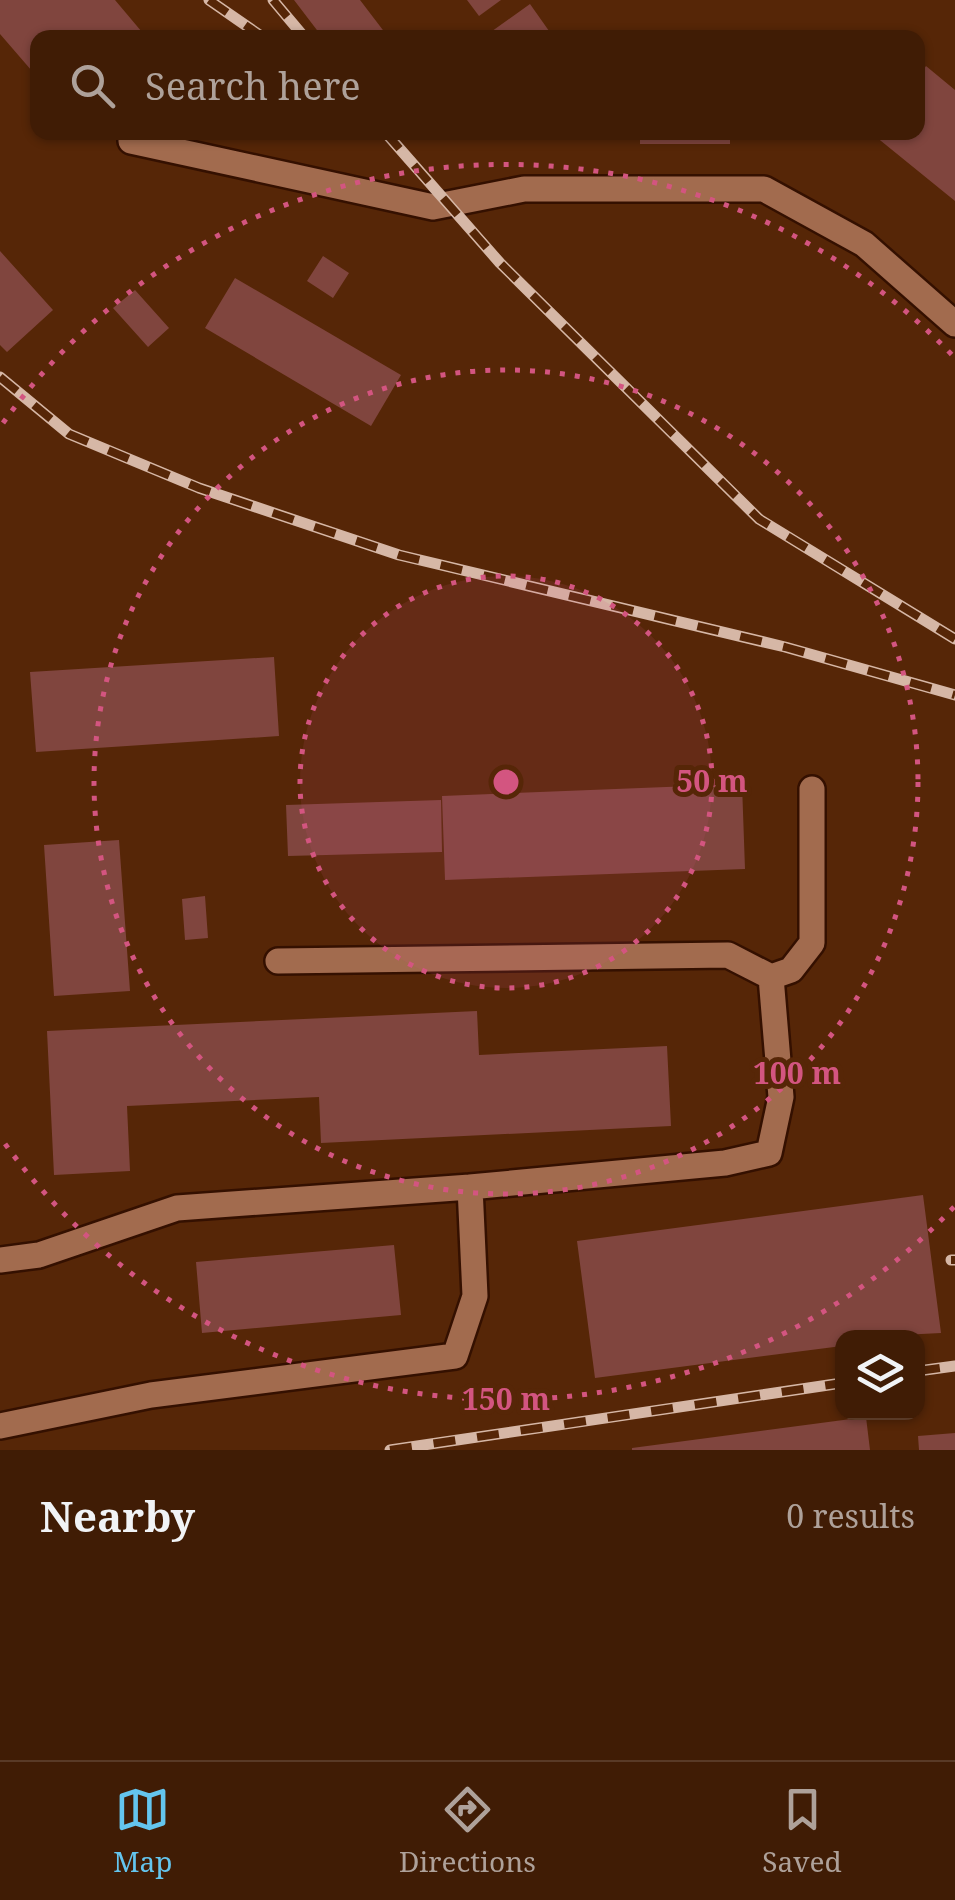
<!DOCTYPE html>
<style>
:root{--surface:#401c05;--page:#4b2913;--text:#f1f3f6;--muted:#aea19a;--line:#593a27;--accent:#64c5ee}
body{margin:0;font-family:"Noto Serif",serif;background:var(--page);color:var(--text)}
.controls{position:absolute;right:30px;bottom:30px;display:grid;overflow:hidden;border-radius:20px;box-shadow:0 2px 8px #0004}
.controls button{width:90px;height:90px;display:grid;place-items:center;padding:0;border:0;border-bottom:2px solid var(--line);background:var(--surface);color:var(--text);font:50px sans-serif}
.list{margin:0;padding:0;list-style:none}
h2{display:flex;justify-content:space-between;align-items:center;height:130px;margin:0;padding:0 40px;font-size:42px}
h2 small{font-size:32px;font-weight:400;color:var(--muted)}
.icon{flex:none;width:55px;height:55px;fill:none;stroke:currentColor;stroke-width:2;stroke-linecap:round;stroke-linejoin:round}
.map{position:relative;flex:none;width:955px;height:1450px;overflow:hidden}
.search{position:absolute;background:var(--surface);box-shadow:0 2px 8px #0004;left:30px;right:30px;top:30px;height:110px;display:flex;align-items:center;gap:25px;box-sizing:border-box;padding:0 35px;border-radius:20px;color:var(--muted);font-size:38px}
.sheet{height:310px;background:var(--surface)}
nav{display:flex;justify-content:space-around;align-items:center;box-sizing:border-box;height:140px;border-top:2px solid var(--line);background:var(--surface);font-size:28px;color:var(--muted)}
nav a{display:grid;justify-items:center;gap:5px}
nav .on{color:var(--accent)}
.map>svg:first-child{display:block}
.building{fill:#80453e}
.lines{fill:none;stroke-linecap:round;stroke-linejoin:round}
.minor-casing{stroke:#341000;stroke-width:30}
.minor{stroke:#a26b4e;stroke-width:25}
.rail-casing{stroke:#d6b7a6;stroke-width:11}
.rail{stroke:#562607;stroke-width:8;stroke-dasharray:22;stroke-linecap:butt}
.ring{fill:none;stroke:#d35580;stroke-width:5;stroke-dasharray:5 10}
.centre{fill:#d35580;stroke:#562607;stroke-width:5}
.ring-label{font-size:30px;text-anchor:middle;font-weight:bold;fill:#d35580;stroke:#562607;stroke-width:10;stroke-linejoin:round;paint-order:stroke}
</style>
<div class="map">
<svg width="955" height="1450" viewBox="0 0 955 1450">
<rect width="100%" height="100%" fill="#562607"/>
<path class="building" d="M0 0H115L147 38H38V78L0 34Z
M294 0H360L389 38H323Z
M467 0H501L479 16Z
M530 4 554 38H490L488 34Z
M926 66 955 90V201L870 132H918V77Z
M640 132H730V144H640Z
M0 251 53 310 7 352 0 345Z
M323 256 349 273 333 298 307 281Z
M235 278 401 375 371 426 205 328Z
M135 290 169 328 148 347 113 308Z
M274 657 279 736 36 752 30 672Z
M742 784 745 869 445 880 442 796Z
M441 800 442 852 288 856 286 805Z
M119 840 130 991 54 996 44 845Z
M205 896 208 938 185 940 182 899Z
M477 1011 479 1055 667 1046 671 1126 321 1143 319 1097 127 1106 130 1171 54 1175 47 1031Z
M923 1195 941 1333 842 1338V1346L595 1378 577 1241Z
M394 1245 401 1315 202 1333 196 1262Z
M866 1417 870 1450H632V1448Z
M955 1433V1450H919L918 1436Z"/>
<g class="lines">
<defs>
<path id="minor" d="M131 141 433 207 524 189H764L864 244 955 324
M771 977 791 970 812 943V789
M0 1260 39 1255 177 1208 470 1187
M0 1426 151 1395 455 1356 475 1296 470 1187 725 1163 769 1153 781 1097 771 977 728 955 278 961"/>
</defs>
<use href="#minor" class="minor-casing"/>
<use href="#minor" class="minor"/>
<defs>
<path id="rail" d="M209 0 264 38
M273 0 305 38
M385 132 500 263 759 519 955 639
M0 377 69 434 199 488 399 555 785 647 955 695
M951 1260H955
M918 1371 955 1366
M390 1450 842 1383"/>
</defs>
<use href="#rail" class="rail-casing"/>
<use href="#rail" class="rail"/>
</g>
<circle cx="506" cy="782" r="206" fill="#d35580" fill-opacity=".12"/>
<g class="ring">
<circle cx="506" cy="782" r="206"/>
<circle cx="506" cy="782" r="412"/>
<path d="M954 1207A618 618 0 0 1 3 1141M3 423A618 618 0 0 1 954 357"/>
</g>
<circle cx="506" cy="782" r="15" class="centre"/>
<g class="ring-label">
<text x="712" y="792">50 m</text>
<text x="797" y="1084">100 m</text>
<text x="506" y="1410">150 m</text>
</g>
</svg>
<div class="controls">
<button><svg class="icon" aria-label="layers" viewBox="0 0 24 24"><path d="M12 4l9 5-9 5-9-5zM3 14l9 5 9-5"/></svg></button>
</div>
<div class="search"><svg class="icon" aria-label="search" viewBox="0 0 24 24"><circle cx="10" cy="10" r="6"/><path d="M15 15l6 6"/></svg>Search here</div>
</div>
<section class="sheet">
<h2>Nearby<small>0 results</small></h2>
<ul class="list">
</ul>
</section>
<nav>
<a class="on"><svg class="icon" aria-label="map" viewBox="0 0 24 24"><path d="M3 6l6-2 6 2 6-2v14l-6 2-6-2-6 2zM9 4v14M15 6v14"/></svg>Map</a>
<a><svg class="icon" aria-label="directions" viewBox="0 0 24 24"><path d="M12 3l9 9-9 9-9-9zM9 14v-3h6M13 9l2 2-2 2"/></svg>Directions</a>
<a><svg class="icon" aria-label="saved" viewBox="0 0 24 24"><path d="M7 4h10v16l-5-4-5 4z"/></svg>Saved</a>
</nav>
